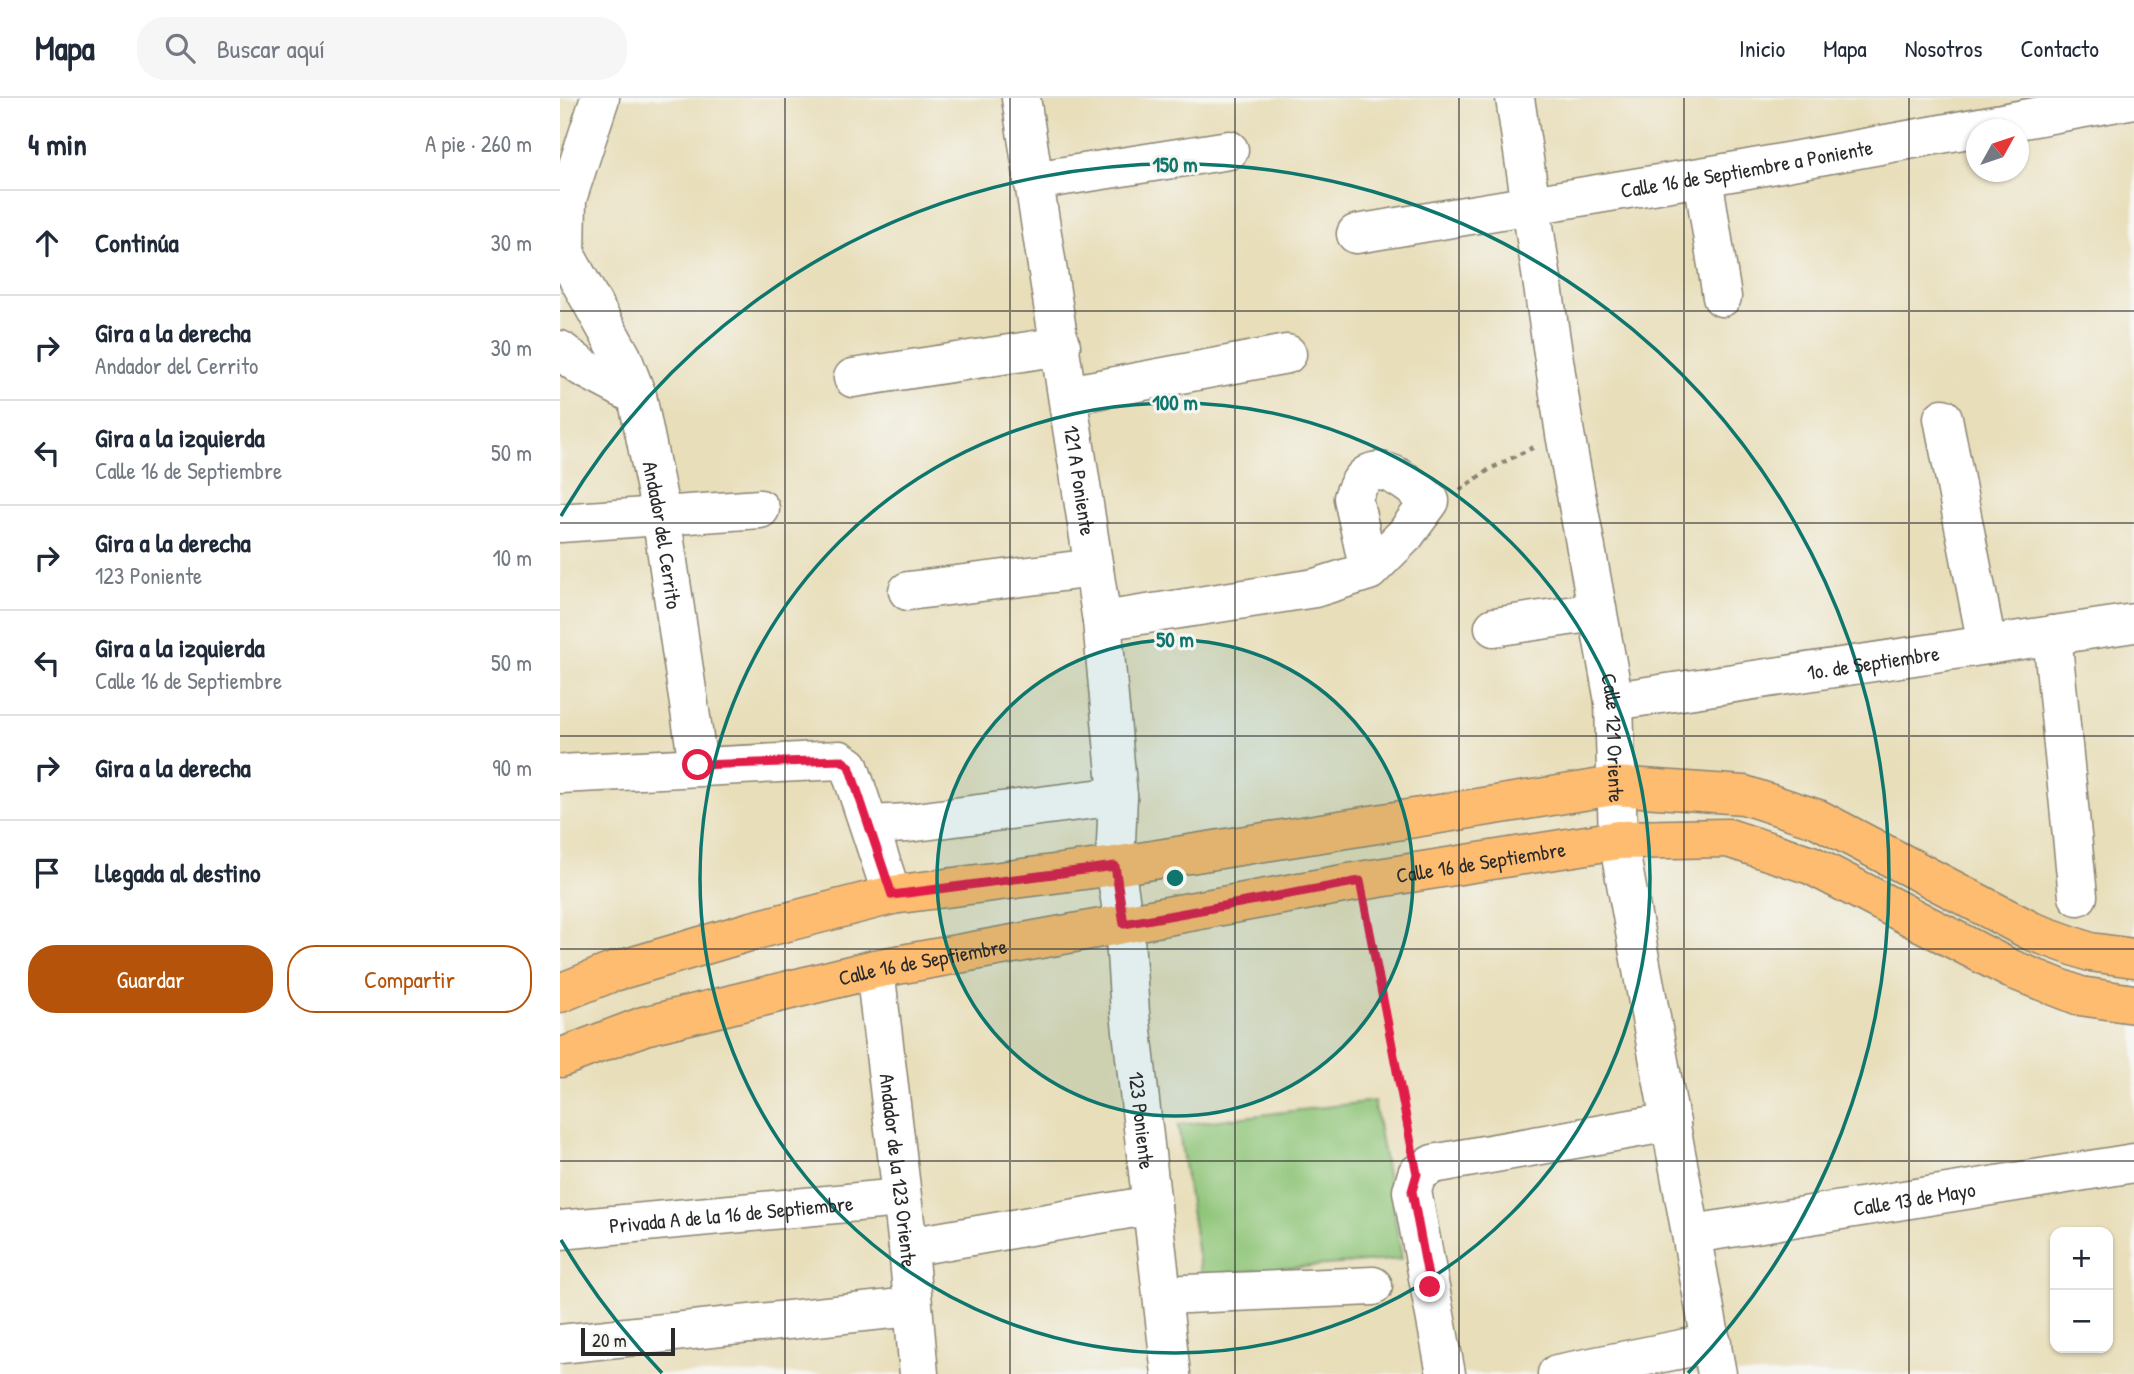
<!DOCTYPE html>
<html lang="es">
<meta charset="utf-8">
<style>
:root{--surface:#fff;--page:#f6f6f7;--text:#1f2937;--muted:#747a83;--line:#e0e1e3;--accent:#b45309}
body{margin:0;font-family:"Patrick Hand",sans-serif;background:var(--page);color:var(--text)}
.controls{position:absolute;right:21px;bottom:21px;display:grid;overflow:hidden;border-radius:14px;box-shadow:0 2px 5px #0004}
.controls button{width:63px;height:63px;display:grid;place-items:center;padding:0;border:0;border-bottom:2px solid var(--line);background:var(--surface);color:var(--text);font:35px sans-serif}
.compass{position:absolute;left:1406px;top:21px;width:63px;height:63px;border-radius:50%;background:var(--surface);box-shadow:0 2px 5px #0004;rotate:50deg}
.scale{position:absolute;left:21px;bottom:18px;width:94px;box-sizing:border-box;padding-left:7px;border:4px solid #2b2b2b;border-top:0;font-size:19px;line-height:24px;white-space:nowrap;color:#2b2b2b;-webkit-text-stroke:5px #f6f6f2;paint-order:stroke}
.stop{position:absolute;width:21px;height:21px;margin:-16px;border:5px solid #e11d48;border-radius:50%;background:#fff}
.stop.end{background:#e11d48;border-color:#fff;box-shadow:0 2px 7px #0008}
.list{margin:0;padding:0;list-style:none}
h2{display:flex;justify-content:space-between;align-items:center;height:91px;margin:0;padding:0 28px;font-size:30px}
h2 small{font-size:23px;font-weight:400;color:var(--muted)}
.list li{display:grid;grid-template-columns:46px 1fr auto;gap:21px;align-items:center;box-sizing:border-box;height:105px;padding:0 28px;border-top:2px solid var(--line)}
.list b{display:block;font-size:26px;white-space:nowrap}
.list p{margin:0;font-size:23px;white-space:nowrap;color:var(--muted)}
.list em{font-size:23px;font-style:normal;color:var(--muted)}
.actions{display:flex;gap:14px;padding:21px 28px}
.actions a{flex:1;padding:16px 0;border:2px solid var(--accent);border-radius:28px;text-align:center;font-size:24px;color:var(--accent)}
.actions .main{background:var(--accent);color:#fff}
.icon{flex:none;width:38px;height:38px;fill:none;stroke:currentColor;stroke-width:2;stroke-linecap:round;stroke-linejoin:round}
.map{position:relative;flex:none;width:1574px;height:1276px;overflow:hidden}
header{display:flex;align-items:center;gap:42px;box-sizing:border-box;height:98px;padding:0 35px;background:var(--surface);border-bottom:2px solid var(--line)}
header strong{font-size:33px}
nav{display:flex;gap:38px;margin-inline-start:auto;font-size:24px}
.search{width:490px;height:63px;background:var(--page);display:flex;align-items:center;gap:18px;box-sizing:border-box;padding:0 24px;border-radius:28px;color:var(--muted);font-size:26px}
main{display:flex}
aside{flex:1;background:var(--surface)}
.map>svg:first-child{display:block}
.green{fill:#8ec477;stroke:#5c7851;stroke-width:2}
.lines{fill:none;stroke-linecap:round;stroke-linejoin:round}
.minor-casing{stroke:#8a8472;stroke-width:41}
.major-casing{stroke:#8a8472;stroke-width:41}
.path{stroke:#8a8472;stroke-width:4.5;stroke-dasharray:5 5;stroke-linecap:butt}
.minor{stroke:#fff;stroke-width:38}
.major{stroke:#febc70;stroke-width:38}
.route{stroke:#e11d48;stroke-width:9}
.grid{fill:none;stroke:#2b2b2b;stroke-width:2;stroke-opacity:0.55}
.ring{fill:none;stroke:#0f766e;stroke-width:3.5}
.labels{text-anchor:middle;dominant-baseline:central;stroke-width:6;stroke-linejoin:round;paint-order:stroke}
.street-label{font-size:21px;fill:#2b2b2b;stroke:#f6f6f2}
.centre{fill:#0f766e;stroke:#f6f6f2;stroke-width:3.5}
.ring-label{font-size:21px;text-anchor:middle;font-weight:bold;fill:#0f766e;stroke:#f6f6f2;stroke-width:6;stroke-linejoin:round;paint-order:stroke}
</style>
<header>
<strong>Mapa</strong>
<div class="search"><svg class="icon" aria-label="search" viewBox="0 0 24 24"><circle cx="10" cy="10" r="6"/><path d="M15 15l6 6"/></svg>Buscar aquí</div>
<nav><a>Inicio</a><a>Mapa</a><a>Nosotros</a><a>Contacto</a></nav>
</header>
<main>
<aside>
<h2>4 min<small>A pie · 260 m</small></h2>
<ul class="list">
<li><svg class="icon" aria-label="ahead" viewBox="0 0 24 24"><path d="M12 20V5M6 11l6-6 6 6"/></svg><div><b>Continúa</b></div><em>30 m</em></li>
<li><svg class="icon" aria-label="right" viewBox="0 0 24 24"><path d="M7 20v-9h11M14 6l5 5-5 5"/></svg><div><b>Gira a la derecha</b><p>Andador del Cerrito</p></div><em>30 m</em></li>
<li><svg class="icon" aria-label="left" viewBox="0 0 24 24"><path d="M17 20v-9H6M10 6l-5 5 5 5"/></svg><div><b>Gira a la izquierda</b><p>Calle 16 de Septiembre</p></div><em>50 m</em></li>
<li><svg class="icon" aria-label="right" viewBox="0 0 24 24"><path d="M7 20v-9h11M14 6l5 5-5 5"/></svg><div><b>Gira a la derecha</b><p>123 Poniente</p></div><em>10 m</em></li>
<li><svg class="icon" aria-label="left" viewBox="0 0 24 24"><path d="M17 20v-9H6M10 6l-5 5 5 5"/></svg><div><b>Gira a la izquierda</b><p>Calle 16 de Septiembre</p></div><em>50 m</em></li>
<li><svg class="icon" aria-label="right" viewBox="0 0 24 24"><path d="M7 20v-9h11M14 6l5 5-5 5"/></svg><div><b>Gira a la derecha</b></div><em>90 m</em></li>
<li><svg class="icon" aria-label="arrive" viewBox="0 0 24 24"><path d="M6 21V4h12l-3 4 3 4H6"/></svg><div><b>Llegada al destino</b></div></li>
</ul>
<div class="actions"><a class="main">Guardar</a><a>Compartir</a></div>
</aside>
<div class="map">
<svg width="1574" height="1276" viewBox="0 0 1574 1276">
<rect width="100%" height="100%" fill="#f6f6f2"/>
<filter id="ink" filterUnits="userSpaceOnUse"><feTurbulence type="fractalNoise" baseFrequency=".0143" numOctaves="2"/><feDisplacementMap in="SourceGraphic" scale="14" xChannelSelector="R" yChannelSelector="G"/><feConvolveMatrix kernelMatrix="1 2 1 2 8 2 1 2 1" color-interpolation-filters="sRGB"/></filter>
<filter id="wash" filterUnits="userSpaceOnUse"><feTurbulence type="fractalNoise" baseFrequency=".00686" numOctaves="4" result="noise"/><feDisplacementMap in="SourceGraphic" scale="28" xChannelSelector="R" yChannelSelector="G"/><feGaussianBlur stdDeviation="1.57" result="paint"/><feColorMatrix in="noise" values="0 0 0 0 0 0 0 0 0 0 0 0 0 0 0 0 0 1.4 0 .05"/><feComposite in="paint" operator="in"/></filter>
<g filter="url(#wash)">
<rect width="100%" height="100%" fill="#e8deba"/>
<path class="green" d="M814 1003 842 1161 641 1177 618 1027Z"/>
</g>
<g filter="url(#ink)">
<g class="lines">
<defs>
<g id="minor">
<path id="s1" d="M40 0 7 101 6 158 62 259 77 298 101 416 138 667"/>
<path id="s2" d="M461 0 542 523 558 698 555 768 564 826 570 915 611 1276"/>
<path id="s3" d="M955 0 1005 336 1054 603 1058 742 1157 1276"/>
<path d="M1143 79 1162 199"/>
<path d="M473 83 669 52"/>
<path id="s4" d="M796 136 1177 73 1574 1"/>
<path d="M0 252 22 269 77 298"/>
<path d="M293 280 501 248"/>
<path d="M508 297 727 256"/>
<path d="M1383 320 1427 547"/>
<path d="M0 425 200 411"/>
<path d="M348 493 534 470"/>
<path d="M542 523 755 490 809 473 845 437 870 403C845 383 809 349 793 400L809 473"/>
<path d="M934 529 1036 514"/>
<path d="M1492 537 1518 798"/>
<path id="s5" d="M1054 603 1574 525"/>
<path d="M0 676 280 662 289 668 332 797"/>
<path d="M311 727 348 725 558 698"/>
<path id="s6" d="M315 871 348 1149 359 1276"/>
<path id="s7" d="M0 1132 340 1100"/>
<path id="s8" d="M1133 1136 1574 1065"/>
<path d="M348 1149 592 1107"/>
<path d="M603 1197 813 1188"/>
<path d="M0 1246 351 1209"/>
<path d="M886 1276 852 1093 857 1076 873 1066 1111 1024"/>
<path d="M997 1276 1152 1245"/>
</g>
<g id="major">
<path d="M0 895 50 875 192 833 332 797 555 768 1054 688 1184 697 1258 721 1471 833 1530 854 1574 860"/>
<path id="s9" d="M0 960 84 928 315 871 800 783 1058 742 1168 740 1251 767 1451 871 1520 898 1574 906"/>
</g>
</defs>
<use href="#minor" class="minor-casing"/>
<use href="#major" class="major-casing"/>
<path class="path" d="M900 392 930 371 974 349
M806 815 850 1040"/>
<use href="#minor" class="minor"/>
<use href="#major" class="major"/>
</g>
</g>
<g class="lines" filter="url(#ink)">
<path class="route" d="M138 667 281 662 289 668 332 797 555 768 564 826 800 783 857 1076 852 1093 870 1189"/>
</g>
<path class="grid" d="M225 0V1276M450 0V1276M675 0V1276M899 0V1276M1124 0V1276M1349 0V1276M0 213H1574M0 425H1574M0 638H1574M0 851H1574M0 1063H1574"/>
<circle cx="615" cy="780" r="238" fill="#0f766e" fill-opacity=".12"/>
<g class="ring">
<circle cx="615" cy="780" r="238"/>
<circle cx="615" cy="780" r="475"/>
<path d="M102 1275A713 713 0 0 1 1 1142M1 418A713 713 0 1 1 1128 1275"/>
</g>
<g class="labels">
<g class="street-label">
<text stroke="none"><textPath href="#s4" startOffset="396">Calle 16 de Septiembre a Poniente</textPath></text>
<text stroke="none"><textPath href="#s2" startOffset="387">121 A Poniente</textPath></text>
<text stroke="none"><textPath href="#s1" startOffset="462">Andador del Cerrito</textPath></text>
<text stroke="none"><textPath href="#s5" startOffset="262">1o. de Septiembre</textPath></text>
<text stroke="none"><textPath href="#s3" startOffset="648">Calle 121 Oriente</textPath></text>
<text stroke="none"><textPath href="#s9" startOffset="943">Calle 16 de Septiembre</textPath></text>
<text stroke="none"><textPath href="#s9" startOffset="376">Calle 16 de Septiembre</textPath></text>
<text stroke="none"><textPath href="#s2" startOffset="1031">123 Poniente</textPath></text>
<text stroke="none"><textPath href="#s6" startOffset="203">Andador de la 123 Oriente</textPath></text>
<text stroke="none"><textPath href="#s8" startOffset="224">Calle 13 de Mayo</textPath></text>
<text stroke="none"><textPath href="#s7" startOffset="172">Privada A de la 16 de Septiembre</textPath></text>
</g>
</g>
<circle cx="615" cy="780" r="10" class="centre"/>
<g class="ring-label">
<text x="615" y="74">150 m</text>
<text x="615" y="312">100 m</text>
<text x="615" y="549">50 m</text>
</g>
</svg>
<div class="controls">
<button>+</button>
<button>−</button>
</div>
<svg class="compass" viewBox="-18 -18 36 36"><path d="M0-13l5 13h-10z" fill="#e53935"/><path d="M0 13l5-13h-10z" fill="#747a83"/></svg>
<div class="scale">20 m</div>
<div class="stop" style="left:138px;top:667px"></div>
<div class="stop end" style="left:870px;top:1189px"></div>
</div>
</main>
